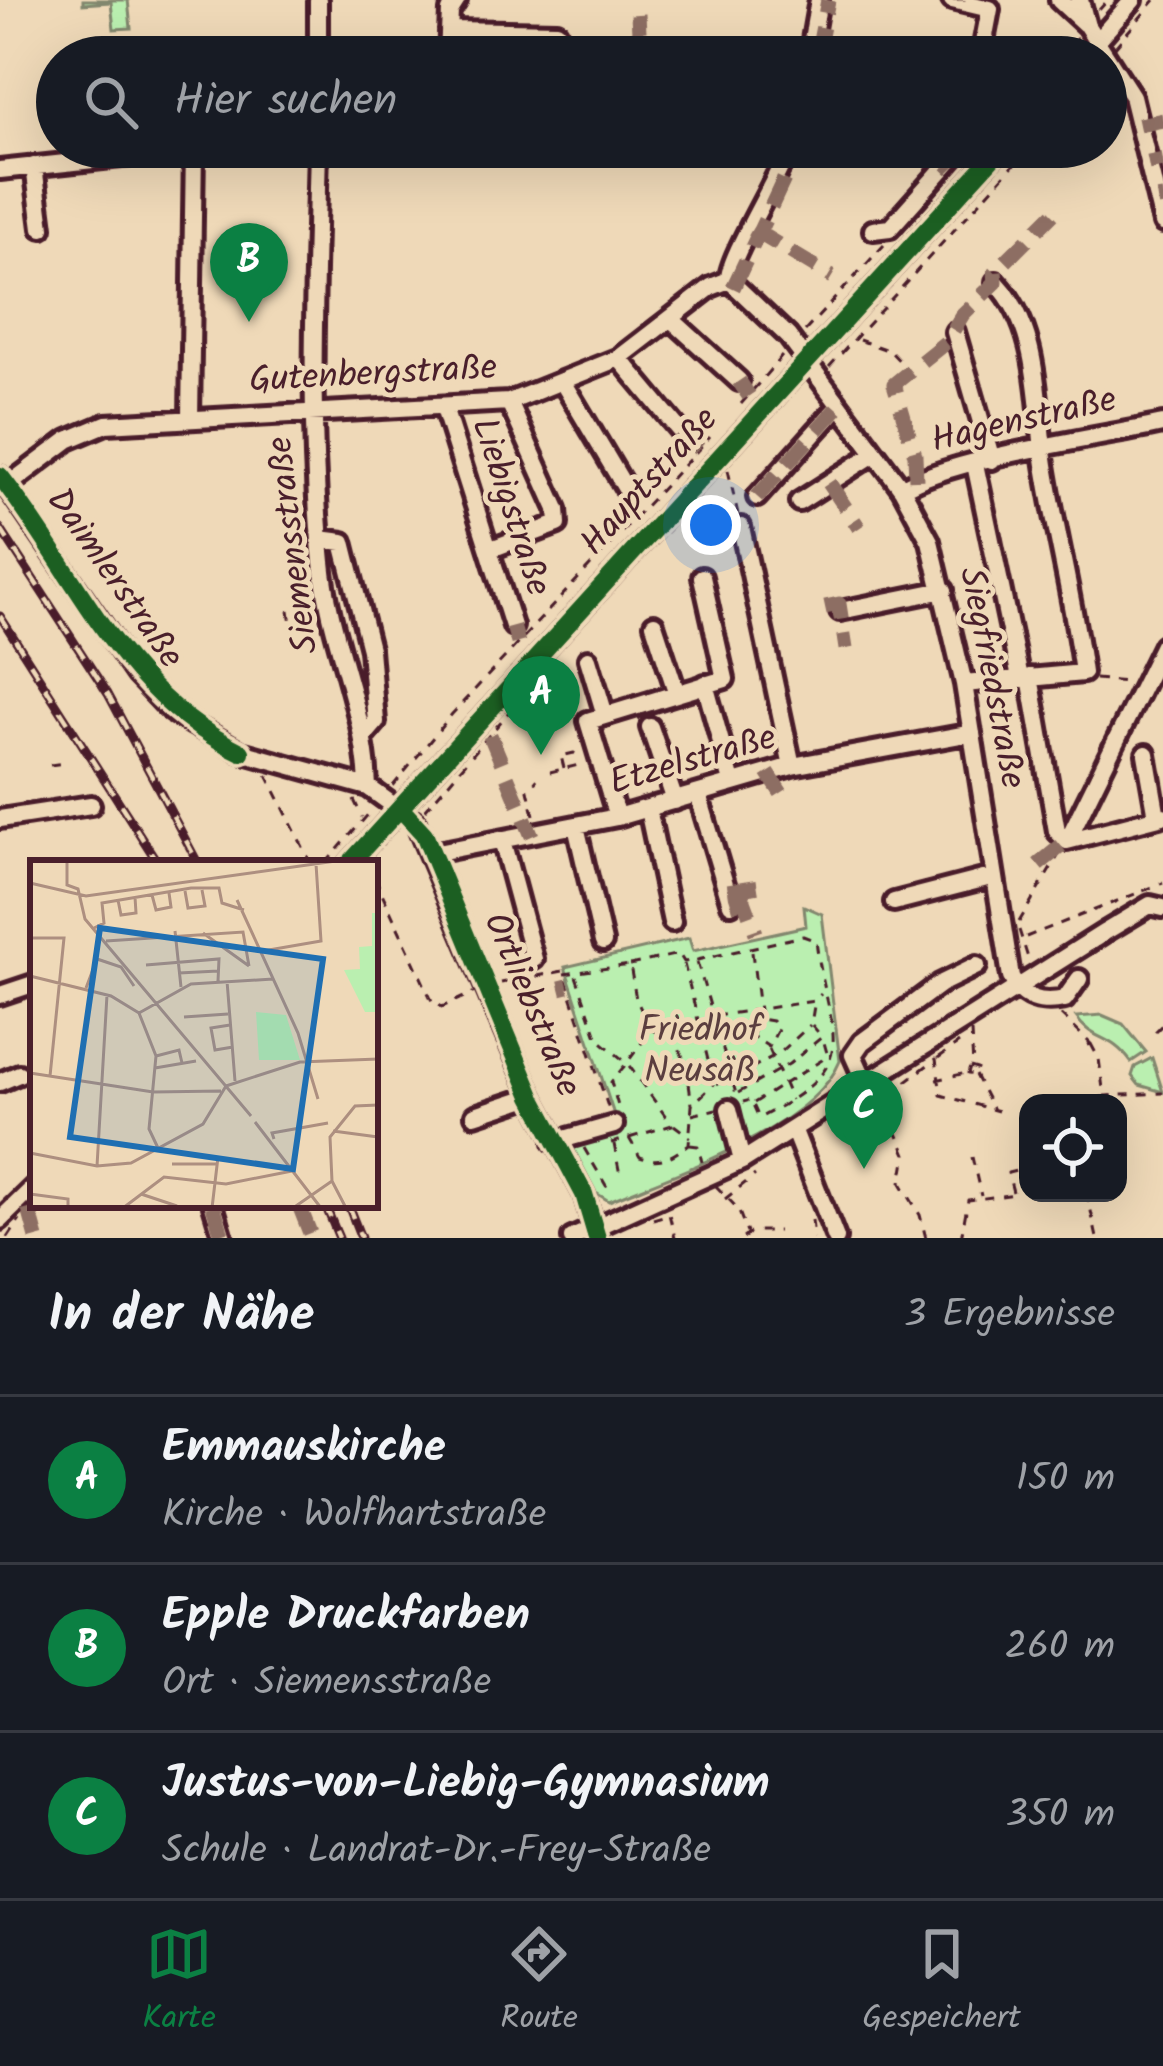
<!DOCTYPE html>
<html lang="de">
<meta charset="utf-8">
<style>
:root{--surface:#171b24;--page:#242831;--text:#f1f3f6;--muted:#9ea1a6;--line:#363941;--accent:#0b8043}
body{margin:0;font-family:Kalam,sans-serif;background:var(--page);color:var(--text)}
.controls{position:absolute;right:36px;bottom:36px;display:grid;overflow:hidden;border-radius:24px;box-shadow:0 12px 48px #0002}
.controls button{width:108px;height:108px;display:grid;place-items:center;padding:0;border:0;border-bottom:3px solid var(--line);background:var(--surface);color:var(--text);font:60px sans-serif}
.you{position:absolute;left:711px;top:525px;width:42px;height:42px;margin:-30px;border:9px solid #fff;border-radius:50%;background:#1a73e8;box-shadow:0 0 0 18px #1a73e833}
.badge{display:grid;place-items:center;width:78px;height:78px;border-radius:50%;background:var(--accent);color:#fff;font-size:39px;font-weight:700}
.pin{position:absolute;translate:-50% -99px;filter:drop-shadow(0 3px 6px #0008)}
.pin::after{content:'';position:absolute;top:63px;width:42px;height:36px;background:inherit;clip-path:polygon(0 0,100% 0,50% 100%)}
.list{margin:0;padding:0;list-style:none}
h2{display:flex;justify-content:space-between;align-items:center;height:156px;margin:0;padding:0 48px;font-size:51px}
h2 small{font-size:39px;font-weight:400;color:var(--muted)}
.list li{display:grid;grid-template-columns:78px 1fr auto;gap:36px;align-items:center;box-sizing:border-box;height:168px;padding:0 48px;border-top:3px solid var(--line)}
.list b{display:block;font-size:45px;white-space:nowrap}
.list p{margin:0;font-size:39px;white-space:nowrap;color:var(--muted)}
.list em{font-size:39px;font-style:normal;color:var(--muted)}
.icon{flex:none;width:66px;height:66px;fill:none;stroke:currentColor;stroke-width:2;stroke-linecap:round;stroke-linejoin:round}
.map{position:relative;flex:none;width:1163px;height:1238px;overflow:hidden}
.search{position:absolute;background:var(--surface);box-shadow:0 12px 48px #0002;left:36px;right:36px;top:36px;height:132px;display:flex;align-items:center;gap:30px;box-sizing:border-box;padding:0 42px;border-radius:66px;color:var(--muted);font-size:45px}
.sheet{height:660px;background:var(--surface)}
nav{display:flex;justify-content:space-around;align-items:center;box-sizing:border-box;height:168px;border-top:3px solid var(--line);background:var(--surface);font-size:33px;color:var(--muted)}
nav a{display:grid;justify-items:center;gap:6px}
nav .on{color:var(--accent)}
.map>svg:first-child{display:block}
.green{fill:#baefb0;stroke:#82876e;stroke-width:3}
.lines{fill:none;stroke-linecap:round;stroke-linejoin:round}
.minor-casing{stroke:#4a1f2b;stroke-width:26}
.path{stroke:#4a1f2b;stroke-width:3;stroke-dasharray:9 9;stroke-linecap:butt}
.minor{stroke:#efd9b8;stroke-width:16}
.rail-casing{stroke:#4a1f2b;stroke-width:9}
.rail{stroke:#efd9b8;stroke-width:4.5;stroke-dasharray:14;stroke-linecap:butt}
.quiet{stroke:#8d6e63;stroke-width:15;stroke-dasharray:30 15;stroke-linecap:butt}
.cycleway-casing{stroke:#efd9b8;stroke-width:26}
.cycleway{stroke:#1b5e20;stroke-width:18}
.labels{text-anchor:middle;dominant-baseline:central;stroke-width:10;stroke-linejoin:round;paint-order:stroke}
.street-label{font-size:36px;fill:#4a1f2b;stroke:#efd9b8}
.park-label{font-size:36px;fill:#5b3e3f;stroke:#efd9b8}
.inset-road{fill:none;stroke:#ad8f80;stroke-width:3}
.view{fill:#1f6fb2;fill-opacity:0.15;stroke:#1f6fb2;stroke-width:6}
.inset-edge{fill:none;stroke:#4a1f2b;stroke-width:6}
</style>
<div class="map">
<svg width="1163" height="1238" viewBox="0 0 1163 1238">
<rect width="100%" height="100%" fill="#efd9b8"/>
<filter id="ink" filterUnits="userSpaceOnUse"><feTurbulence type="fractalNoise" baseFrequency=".00833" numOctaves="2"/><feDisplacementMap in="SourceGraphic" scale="24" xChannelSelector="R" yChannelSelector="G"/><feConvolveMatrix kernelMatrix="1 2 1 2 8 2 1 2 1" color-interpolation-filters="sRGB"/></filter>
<g filter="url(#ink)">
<path class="green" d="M83 0H128L131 28 114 29 111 2 83 4Z
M804 906 822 914 840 1061C813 1128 674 1174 609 1201L596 1193 570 1142 619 1130 565 967 689 938 693 951 806 926Z
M1102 1015 1123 1024 1146 1052 1131 1062C1110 1033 1093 1042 1076 1017Z
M1152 1058 1163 1092 1139 1085 1132 1076 1135 1067Z"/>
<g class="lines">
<defs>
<path id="minor" d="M952 0 990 9 981 57
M1059 0 1085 24
M1080 0 1087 26 1132 96 1163 223
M449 30 557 32
M318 57V0
M448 57 450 11 457 0
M809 57 819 0
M1083 57 1133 0
M318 147C315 286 308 424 322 562 329 639 366 710 368 787
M789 147C779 178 727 260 729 280L788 336 902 489 930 541 964 684 1011 977C1023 1000 1041 1004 1065 999L1079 979
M34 166 42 228
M0 170 215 147
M873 230 890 228 962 147
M672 320 739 381
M955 332 992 460
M619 358 680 431
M563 383 626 489
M444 408 513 626
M190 418 194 149
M975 464 1020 678
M0 476 136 674 172 712 241 752 368 787 415 821 532 1096 584 1194 597 1238
M7 486 68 440 106 424 509 402 619 358 711 287 729 280
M902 489C946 459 1103 437 1163 424
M757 497 837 408
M799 502 874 454
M741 527 792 766
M320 539 343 542 370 649 376 722 364 736
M491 549 558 524 557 509 509 402
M840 611 944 590
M654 624 677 694
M588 659 605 715
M1030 677 1057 831 1067 841
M705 684 732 782
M964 684 1083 673C1074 602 1056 535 1045 465 1036 405 1041 329 996 282
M650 727 675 801
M1146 754 1157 817
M698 794 731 904
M648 809 672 922
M617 817 588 721 725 679 702 577
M0 819 91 805
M576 826 603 942
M502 840 534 959
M1067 841 1163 645
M1067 841 1163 816
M433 853 617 817 792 766 972 733
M350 863 1002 147
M894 902 991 877
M0 995 33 984
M0 1082 19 1074
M866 1084 853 1055 862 1042 940 984 977 966
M729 1109 742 1161
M475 1115 532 1096
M794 1131 836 1238
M554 1142 614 1125
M213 1205 223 1238
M0 1220 33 1188
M572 1238 742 1161 1105 932 1150 905 1163 908"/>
</defs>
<use href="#minor" class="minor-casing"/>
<path class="path" d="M1099 10 1108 0
M1115 47 1155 0
M1059 57 1078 36
M805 331 884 245
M859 340 890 351 907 369
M829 367 1030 147
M741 404 782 356
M728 470 738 514
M289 610 291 624
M1095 679 1127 682
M50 765 65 763
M564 768 561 756 574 753 582 758
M550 772 583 764
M267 775 311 863
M393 786 452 714 710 437
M354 800 362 817
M425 810 509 712
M534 815 528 790 537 779
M326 863 371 811
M375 878 432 1001 442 1007 475 992
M1019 922 1060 853
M1019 930 1029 961
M1026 937 1163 883
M752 952 760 1019 772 1021 778 1029 769 1047 752 1036 760 1019
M697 962 737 1097
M684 964 714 1084 732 1080
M630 965 679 954 684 962 697 960 803 936 816 941C829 1040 867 1063 759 1118L751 1100 743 1102
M564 974 630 965 636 999 651 1030 627 1063 672 1125 629 1138 627 1133
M576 976 598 1039 627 1063 611 1082 620 1113
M501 983 563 971 610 1113
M1061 1015 1091 1044 1083 1047
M715 1016 814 1001 821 994
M652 1030 676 1040 686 1065 692 1104
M971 1032 973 1066
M1155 1032 1163 1024
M1091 1044 1099 1059 1104 1096 1163 1093
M769 1049 791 1100
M938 1058 959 1043
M970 1067 977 1069 975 1075 968 1074Z
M975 1075 993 1110
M735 1077 781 1052 810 1025
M936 1080 966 1073
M738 1093 789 1064 822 1037 811 1024 815 1000
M754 1103 822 1060 827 1053 823 1039
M1059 1103 1103 1097
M692 1115 716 1109
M674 1125 690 1137
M611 1143 629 1138 640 1157C661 1164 672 1157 689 1144L692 1105 714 1084
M614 1144 620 1175
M690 1145 698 1146 702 1162
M584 1148 608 1189
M972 1157 981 1196
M716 1186 738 1209 747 1233
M1013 1192 1008 1173 1028 1168
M1087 1193 1097 1238
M725 1199 755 1175
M653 1219 669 1214 675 1238
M812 1220 814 1238
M8 1238 20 1220
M743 1238 753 1231H778
M926 1238 920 1215 901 1183 906 1154 882 1099 936 1059 941 1095 998 1111
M961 1238 968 1200 1017 1194
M983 1238H1004"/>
<use href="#minor" class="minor"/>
<defs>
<path id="rail" d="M0 528 108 694 198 863
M0 616 158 863
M325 1205 339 1238
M348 1205 361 1238"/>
</defs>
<use href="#rail" class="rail-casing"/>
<use href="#rail" class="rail"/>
<path class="quiet" d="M958 1V0
M638 14 639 32
M817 57 828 0
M1139 125 1163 120
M1148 163 1163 160
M947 164 952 169
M1157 199 1163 198
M752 229 832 277
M733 288 799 147
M739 381 749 396
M680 431 699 449
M916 480 915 455 894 384 946 342 963 314 996 282 995 272 1053 214
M829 483 859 528
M757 497 837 408
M825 607 839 604 846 649
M513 626 518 643
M490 735 532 836
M768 773 781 793
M1038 865 1067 841
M728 891 772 884
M731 904 744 900 756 933
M560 988 568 986
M213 1205 223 1238
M299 1205 312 1238
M29 1209 37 1238"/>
<defs>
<path id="cycleway" d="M0 476C79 577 121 694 241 752
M401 809 424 834 532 1096 584 1194 597 1238
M350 863 1002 147"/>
</defs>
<use href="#cycleway" class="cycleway-casing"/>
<use href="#cycleway" class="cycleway"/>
</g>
</g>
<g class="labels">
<g class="street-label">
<text transform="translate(373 375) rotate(-3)">Gutenbergstraße</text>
<text transform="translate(1024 421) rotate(-13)">Hagenstraße</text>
<text transform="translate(650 482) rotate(-48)">Hauptstraße</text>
<text transform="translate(510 507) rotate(72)">Liebigstraße</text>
<text transform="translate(294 545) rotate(-97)">Siemensstraße</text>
<text transform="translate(114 579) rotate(55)">Daimlerstraße</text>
<text transform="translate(991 678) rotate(79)">Siegfriedstraße</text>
<text transform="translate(693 761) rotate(-16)">Etzelstraße</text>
<text transform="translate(531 1005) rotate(67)">Ortliebstraße</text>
</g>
<g class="park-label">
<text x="700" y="1031">Friedhof<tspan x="700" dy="41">Neusäß</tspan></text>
</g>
</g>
<g transform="translate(30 860)">
<rect width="348" height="348" fill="#efd9b8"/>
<path d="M342 53H348V152H335L314 110 330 109 329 87 342 86ZM226 152 256 155 270 200H229Z" fill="#baefb0"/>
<path class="inset-road" d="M37 0V25L48 29 55 59 221 256M0 23 56 36 313 0M155 31 158 48 175 46 172 30M122 35 126 50 141 47 139 33M88 40 91 55 106 53 105 37M207 40 268 173 288 239M64 68 74 63 72 43 161 28H189L192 43 214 50M145 71 151 127M173 73 219 106M0 78H34L20 216M76 81 213 72 219 106M233 91 291 81 286 4M116 105 189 99 188 121M149 113 188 111M0 116 81 136 109 153 126 196 119 269 128 288M197 121 205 221M56 128 67 99 91 107 104 126M109 153 161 124 243 119M154 157 198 154M200 165 181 168 185 190 203 187M126 196 149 190 152 203M125 208 166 201M0 213 123 232 191 231M196 226 270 202 348 199M225 262 291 348M303 271 348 277M244 279 242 273 298 263M0 293 67 306 101 303 173 264 196 226M142 304H188M67 306 77 135M0 334 38 339V348M111 334 147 346M93 348 134 317 196 324 262 311M182 348 188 297M263 348 302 321M316 348 302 321 300 277 325 246 348 245"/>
<path class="view" d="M70 68 293 99 263 309 40 277Z"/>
<rect width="348" height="348" class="inset-edge"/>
</g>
</svg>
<div class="controls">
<button><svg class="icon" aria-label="locate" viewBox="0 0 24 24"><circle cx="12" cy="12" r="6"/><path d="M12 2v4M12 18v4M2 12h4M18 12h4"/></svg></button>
</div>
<div class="you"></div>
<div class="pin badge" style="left:541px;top:755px">A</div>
<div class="pin badge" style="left:249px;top:322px">B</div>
<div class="pin badge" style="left:864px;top:1169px">C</div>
<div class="search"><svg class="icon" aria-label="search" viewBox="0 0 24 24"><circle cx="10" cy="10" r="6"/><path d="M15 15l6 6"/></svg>Hier suchen</div>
</div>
<section class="sheet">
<h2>In der Nähe<small>3 Ergebnisse</small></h2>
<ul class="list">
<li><span class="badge">A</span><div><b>Emmauskirche</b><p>Kirche · Wolfhartstraße</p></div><em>150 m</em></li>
<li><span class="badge">B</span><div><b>Epple Druckfarben</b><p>Ort · Siemensstraße</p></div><em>260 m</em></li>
<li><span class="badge">C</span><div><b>Justus-von-Liebig-Gymnasium</b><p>Schule · Landrat-Dr.-Frey-Straße</p></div><em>350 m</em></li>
</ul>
</section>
<nav>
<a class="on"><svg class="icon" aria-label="map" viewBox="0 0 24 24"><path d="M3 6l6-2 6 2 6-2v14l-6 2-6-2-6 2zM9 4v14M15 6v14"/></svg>Karte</a>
<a><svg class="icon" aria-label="directions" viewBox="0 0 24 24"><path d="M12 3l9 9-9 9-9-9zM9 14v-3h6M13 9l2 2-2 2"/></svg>Route</a>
<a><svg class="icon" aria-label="saved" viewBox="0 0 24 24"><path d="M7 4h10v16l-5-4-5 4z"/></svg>Gespeichert</a>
</nav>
